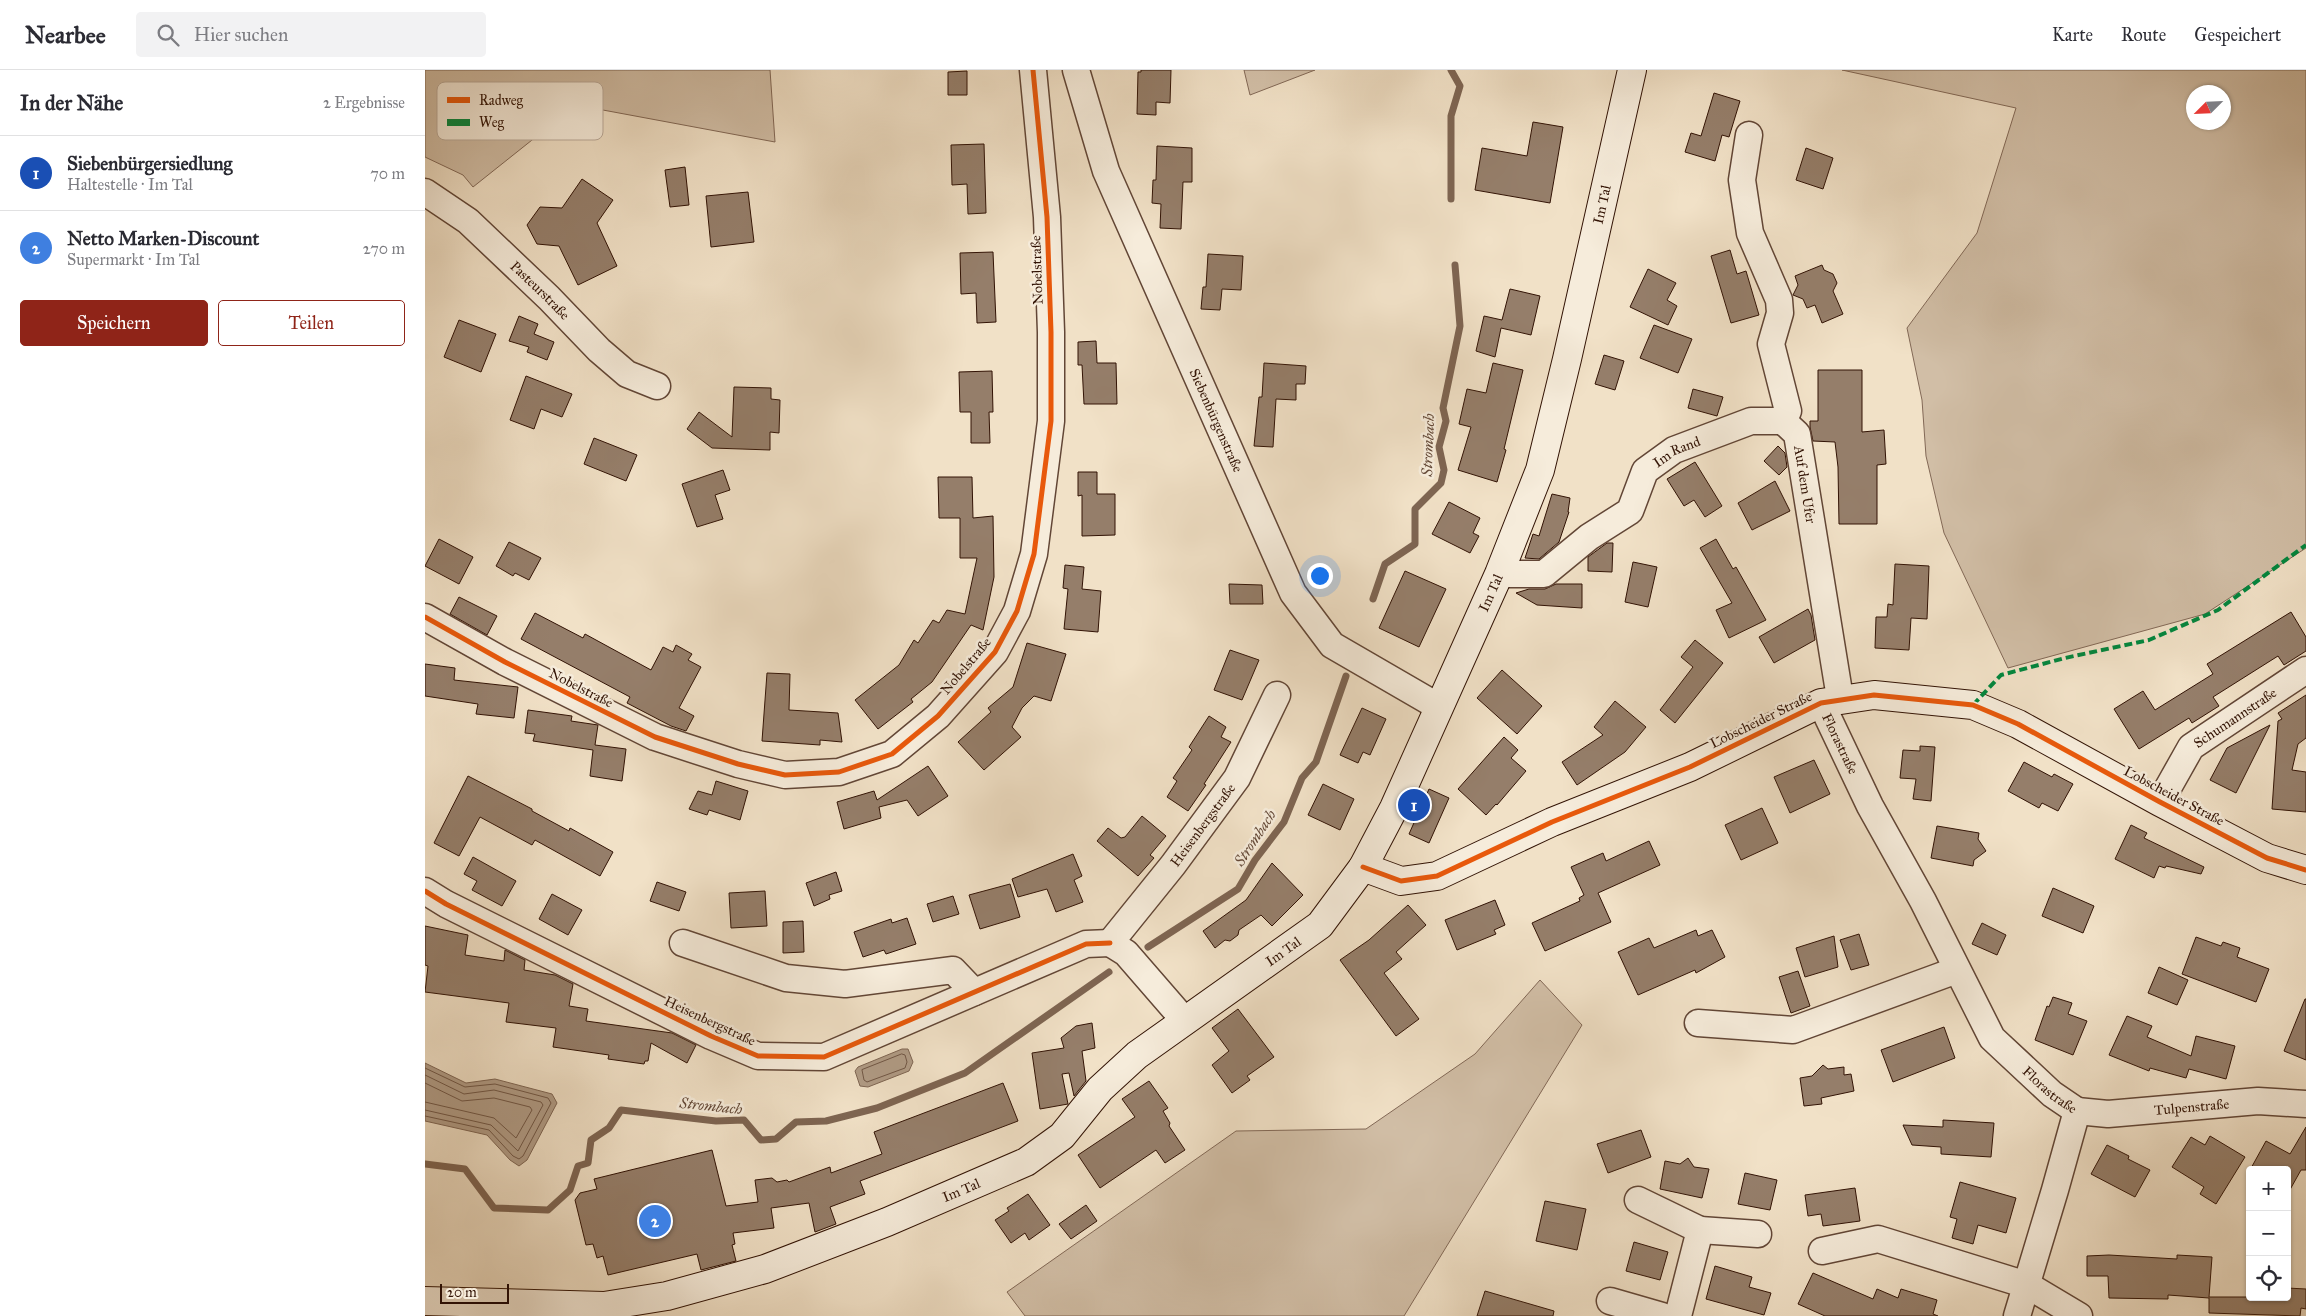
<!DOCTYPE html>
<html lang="de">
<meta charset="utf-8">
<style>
:root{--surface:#fff;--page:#f2f2f3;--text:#2b2b33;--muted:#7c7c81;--line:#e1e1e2;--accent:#8f2418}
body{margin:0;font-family:"IM FELL Great Primer",serif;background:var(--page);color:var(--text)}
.controls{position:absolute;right:15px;bottom:15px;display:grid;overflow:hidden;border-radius:5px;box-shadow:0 1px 4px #0004}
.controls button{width:45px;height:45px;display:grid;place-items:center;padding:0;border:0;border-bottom:1px solid var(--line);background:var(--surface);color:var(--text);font:25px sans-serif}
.compass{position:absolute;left:1761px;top:15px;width:45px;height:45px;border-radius:50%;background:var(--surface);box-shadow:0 1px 4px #0004;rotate:246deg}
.scale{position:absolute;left:15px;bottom:12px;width:69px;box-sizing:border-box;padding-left:5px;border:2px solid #321305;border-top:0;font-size:14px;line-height:18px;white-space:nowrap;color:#321305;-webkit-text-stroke:4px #f6ecdb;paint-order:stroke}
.you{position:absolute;left:894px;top:505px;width:18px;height:18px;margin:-12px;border:4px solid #fff;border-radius:50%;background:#1a73e8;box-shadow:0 0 0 8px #1a73e833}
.badge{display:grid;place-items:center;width:32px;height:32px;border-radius:50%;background:var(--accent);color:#fff;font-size:16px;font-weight:700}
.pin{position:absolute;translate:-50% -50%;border:2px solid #fff;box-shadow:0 1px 5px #0006}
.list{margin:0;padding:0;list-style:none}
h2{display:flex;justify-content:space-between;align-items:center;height:65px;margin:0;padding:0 20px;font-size:21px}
h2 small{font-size:16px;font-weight:400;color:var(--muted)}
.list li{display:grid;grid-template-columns:32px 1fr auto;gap:15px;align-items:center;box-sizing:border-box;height:75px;padding:0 20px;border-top:1px solid var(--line)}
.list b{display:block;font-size:19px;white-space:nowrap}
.list p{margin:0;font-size:16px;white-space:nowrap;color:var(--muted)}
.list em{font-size:16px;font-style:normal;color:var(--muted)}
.actions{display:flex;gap:10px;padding:15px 20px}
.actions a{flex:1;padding:11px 0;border:1px solid var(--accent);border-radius:5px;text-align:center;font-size:18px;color:var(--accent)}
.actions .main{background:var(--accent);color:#fff}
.icon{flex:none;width:28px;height:28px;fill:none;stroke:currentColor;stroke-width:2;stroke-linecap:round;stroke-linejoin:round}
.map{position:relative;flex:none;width:1881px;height:1246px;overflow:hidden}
header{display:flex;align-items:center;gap:30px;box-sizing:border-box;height:70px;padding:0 25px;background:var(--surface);border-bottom:1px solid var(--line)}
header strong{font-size:24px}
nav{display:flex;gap:28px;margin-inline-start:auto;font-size:18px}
.search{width:350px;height:45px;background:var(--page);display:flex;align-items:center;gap:12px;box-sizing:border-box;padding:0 18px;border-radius:5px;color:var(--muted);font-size:19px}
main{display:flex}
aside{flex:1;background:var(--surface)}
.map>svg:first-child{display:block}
.green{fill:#d1bea6;stroke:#826856;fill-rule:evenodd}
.water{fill:#b09b85;stroke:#7e6552}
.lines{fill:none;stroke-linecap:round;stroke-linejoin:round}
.shore{stroke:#715745;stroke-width:1}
.stream{stroke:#7e6552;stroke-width:7}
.building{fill:#957e6a;stroke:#321305}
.street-casing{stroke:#624636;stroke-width:29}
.secondary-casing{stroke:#321305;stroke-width:30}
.street{stroke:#f6ecdb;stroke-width:26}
.secondary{stroke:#f6ecdb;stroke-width:28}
.quiet{stroke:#00873e;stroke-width:4;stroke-dasharray:8 4;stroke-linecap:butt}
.cycleway-casing{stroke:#f6ecdb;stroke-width:8}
.cycleway{stroke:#e8590c;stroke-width:5}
.labels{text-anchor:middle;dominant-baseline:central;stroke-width:5;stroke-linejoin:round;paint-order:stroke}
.street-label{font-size:14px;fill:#321305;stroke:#f6ecdb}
.water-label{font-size:15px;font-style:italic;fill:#644938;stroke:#f6ecdb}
.key{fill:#f6ecdb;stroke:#bbab9b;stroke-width:1}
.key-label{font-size:14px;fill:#321305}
</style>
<header>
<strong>Nearbee</strong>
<div class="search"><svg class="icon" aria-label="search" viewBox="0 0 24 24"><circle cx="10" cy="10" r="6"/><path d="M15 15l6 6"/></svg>Hier suchen</div>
<nav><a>Karte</a><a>Route</a><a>Gespeichert</a></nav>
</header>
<main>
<aside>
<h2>In der Nähe<small>2 Ergebnisse</small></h2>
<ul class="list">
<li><span class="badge" style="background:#1a4fb4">1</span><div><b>Siebenbürgersiedlung</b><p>Haltestelle · Im Tal</p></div><em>70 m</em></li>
<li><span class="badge" style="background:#3f7fe0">2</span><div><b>Netto Marken-Discount</b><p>Supermarkt · Im Tal</p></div><em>270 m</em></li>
</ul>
<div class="actions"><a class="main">Speichern</a><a>Teilen</a></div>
</aside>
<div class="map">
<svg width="1881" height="1246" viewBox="0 0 1881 1246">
<rect width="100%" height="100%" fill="#f1e1c7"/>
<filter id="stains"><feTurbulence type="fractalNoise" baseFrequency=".004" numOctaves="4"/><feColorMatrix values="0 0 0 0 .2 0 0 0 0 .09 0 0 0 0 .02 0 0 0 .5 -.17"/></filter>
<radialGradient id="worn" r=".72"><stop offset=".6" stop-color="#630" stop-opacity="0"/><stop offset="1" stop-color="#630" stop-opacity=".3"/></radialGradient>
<path class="green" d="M0 0H345L350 72 151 35 48 117 38 105 0 87Z
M819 0H890L825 25Z
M1417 0H1881V478L1780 544 1583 598 1519 463 1501 386 1497 330 1482 258 1552 163 1591 38ZM1768 22H1798V52H1768Z
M1115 910 1157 955 979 1246H600L582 1222 811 1061 941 1059 1050 984Z"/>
<path class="water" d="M477 979H483L488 992 484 1001 443 1017 435 1016 430 1001 433 997Z
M0 993 41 1013 70 1009 127 1024 132 1033 102 1090 94 1096 85 1090 62 1065 0 1051Z"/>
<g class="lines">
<path class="shore" d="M477 984 480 985 482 992 480 998 442 1012 439 1010 437 1000Z
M0 998 40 1017 70 1014 123 1028 126 1033 98 1086 94 1089 88 1086 64 1060 0 1046
M0 1005 39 1024 69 1020 116 1032 118 1035 93 1081 66 1055 0 1040
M0 1013 37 1031 69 1028 105 1037 107 1040 91 1068 69 1048 0 1032"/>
<path class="stream" d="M1026 129V46L1035 16 1026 0
M948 529 960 494 990 474V439L1016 413 1019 400 1014 377 1021 351 1018 338 1035 256 1030 195
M723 877 813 819 830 790 859 752 877 708 891 692 921 606
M0 1094 40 1099 69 1138 123 1140 145 1120 153 1096 163 1093 166 1070 184 1058 196 1040 291 1051 319 1050 336 1070 351 1069 371 1052 401 1051 452 1038 540 1003 684 902"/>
</g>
<path class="building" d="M716 0H746L745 33 731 32V45L712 44 713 2H716Z
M542 1V25H523V2Z
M1289 23 1315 31 1304 67 1297 65 1290 91 1260 82 1266 63 1276 66Z
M1108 52 1138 57 1125 133 1050 120 1057 78 1102 86Z
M559 74 561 143 543 144 542 114 527 115 526 75Z
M732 76 767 78V112H758L756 159 735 158 736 134 727 133 728 110H731Z
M1381 78 1408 88 1398 119 1371 110Z
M260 97 264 135 245 137 240 100Z
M157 109 188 130 172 153 192 196 153 215 134 176 112 174 102 155 115 137 137 138Z
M323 122 329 172 286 177 281 126Z
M1305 180 1312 204 1321 201 1334 245 1306 253 1286 186Z
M568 182 571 252 552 253 551 223 536 224 535 183Z
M783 184 818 186 816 220 797 219 795 240 776 239 778 217H781Z
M1397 195 1399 200 1408 204 1412 213 1408 221 1418 244 1397 253 1390 235 1382 238 1378 229 1368 225 1373 215 1370 206Z
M1223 199 1251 213 1242 230 1252 236 1243 255 1205 237Z
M1085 219 1115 226 1106 265 1076 258 1070 287 1051 281 1059 246 1077 250Z
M94 246 113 254 109 264 129 272 122 290 102 282 104 277 84 271Z
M34 250 71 264 56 302 19 287Z
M1229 255 1267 269 1253 303 1215 288Z
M671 271 672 293H691L692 334H659L657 295H653V272Z
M1179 285 1199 291 1190 320 1170 314Z
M839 293 881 296 880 314H871V330L851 329 848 377 829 376 834 327H837Z
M1068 293 1098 300 1079 379 1081 380 1072 412 1033 400 1046 357 1034 354 1042 319 1061 323Z
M1393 300H1437V362L1459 360 1461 394 1452 395V454H1414L1413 397 1410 372 1388 371 1385 357V351H1393Z
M567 301 568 342H564L565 373H546V342H535L534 302Z
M101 306 147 324 137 347 116 339 109 359 85 350Z
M309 317 346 318V329L355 330 354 363 345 362V380L287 378 262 359 274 342 307 367Z
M1268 319 1298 327 1292 346 1263 338Z
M169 368 212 385 201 411 159 394Z
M1353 376 1360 383 1362 397 1354 405 1339 391Z
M1270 392 1297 436 1280 447 1269 430 1259 436 1242 409Z
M298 400 305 420 290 425 298 449 272 457 257 414Z
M653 402H672V424H690V465L657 466V425L653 426Z
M513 407H547L548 448 568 446 569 507 558 560 546 555 507 612 486 629 488 632 453 659 430 630 474 595 489 570 493 573 508 550 514 553 522 540 540 544 552 488H535V448H514Z
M1350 411 1365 441 1327 460 1313 433Z
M1127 424 1145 428 1143 442H1144L1134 472 1114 489 1100 488 1108 464 1114 466Z
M1024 432 1055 448 1048 463 1054 466 1045 483 1007 464Z
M14 469 48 487 34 514 0 496Z
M1291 469 1308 499 1311 497 1341 550 1304 568 1291 540 1307 533 1275 478Z
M84 472 116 488 104 510 90 503 88 506 71 496Z
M1182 473H1188L1187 502 1163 501V487Z
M1208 492 1232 497 1223 537 1200 532Z
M1470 494 1504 496 1502 549 1486 548 1484 580 1450 578 1451 547H1462L1463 534 1468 535Z
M640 495 659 497 657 519 676 521 673 562 639 559 643 519 638 518Z
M980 501 1021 519 994 577 954 558Z
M804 514 837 515 838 534H805Z
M1131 514H1157V538L1112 535 1091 523 1104 519H1120Z
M34 527 72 546 62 565 25 544Z
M1383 539 1386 545 1390 570 1349 593 1334 567Z
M1866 542 1881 567V581L1859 595 1853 586 1788 627 1794 636 1767 653 1764 648 1714 679 1689 639 1718 621 1730 640 1788 604 1782 594Z
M110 543 158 568 160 564 226 600 238 577 248 582 251 575 267 584 263 590 276 597 254 638 269 646 261 661 246 656 202 633 205 627 96 569Z
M1270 570 1298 593 1250 653 1235 640 1268 597 1256 587Z
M602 573 641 584 626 631 609 626 597 638 587 657 596 667 559 700 533 672 566 642 563 638 588 617Z
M805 580 834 590 817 630 789 620Z
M0 594 30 598 29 610 93 617 89 648 51 644 53 634 0 626Z
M1077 600 1117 636 1092 664 1052 628Z
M342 603 365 604 364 640 413 643 417 672 395 670V675L337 671Z
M1881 625V668L1873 674 1867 700 1881 702V742L1847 739 1853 651 1857 649 1853 643Z
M1190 631 1221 657 1200 682 1152 715 1137 692 1178 665 1169 657Z
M937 638 961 649 945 685 938 682 933 693 915 685Z
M103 640 147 646 146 651 173 655 170 675 201 679 197 711 165 706 168 680 108 671 110 664 100 663Z
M784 646 801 657 796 667 806 672 779 714 781 715 763 741 742 727 752 711 748 708 767 680 764 677Z
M1845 655 1811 723 1785 710 1802 678Z
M1079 667 1093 680 1086 688 1101 701 1072 735 1071 734 1061 745 1033 719Z
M1495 676 1510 677 1506 731 1488 729 1491 709 1475 708 1478 680 1495 681Z
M1389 690 1405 724 1365 743 1349 707Z
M1599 692 1627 707 1629 704 1648 714 1633 741 1617 733 1614 738 1583 721Z
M503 696 523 726 493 746 482 730 454 737 456 748 419 759 412 732 449 721 452 730Z
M43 706 107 739V741L144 761 145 758 188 782 175 806 110 770 107 775 55 747 34 786 9 773Z
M291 711 323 721 315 750 284 740 282 745 264 739 273 721 287 725Z
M898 714 929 729 915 760 883 745Z
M1004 719 1024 728 1004 773 984 764Z
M1337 738 1353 773 1316 790 1300 755Z
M717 746 741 766 725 785 729 788 713 806 672 771 683 758 696 768 700 767Z
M1706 755 1722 763 1719 768 1779 797 1776 804 1741 796 1740 798 1734 796 1729 808 1690 789Z
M1512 756 1554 763 1553 769 1561 781 1549 790 1548 796 1506 788Z
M1224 771 1235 795 1173 823 1186 852 1120 881 1107 853 1155 831 1154 828 1159 825 1146 797 1178 783 1181 791Z
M648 784 657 806 649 810 658 832 631 842 622 819 593 827 587 809Z
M48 787 91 811 77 836 47 820 52 811 39 804Z
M847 793 878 825 847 856 836 845 814 860 813 865 805 871 800 870 790 878 778 861 821 830Z
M411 802 417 821 404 825 405 829 389 836 381 813Z
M232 812 261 822 254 841 225 831Z
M585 814 595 847 555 859 544 825Z
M1628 818 1669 836 1658 863 1617 846Z
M340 821 342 856 306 858 304 823Z
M127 824 157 840 143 865 114 849Z
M528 826 534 844 508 852 502 834Z
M1070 830 1080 855 1069 860 1071 864 1032 880 1020 850Z
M983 835 1001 855 971 882 977 889 959 903 994 949 971 966 915 890 944 870Z
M482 848 491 874 461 884 459 880 438 887 429 862 466 849 467 853Z
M378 851 379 882 358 883V852Z
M1557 853 1581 865 1572 885 1547 874Z
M0 856 43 865 40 885 79 891 80 880 100 890 99 900 130 905 148 914 144 936 163 939 161 951 247 963 271 975 262 993 226 973 223 991H220L219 994 183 989 184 985 128 977 131 958 81 952 84 933 0 922 3 896 0 895Z
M1271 860 1273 866 1287 860 1300 887 1271 903 1270 900 1213 925 1193 882 1224 868 1229 878Z
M1434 864 1444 895 1426 900 1415 870Z
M1409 866 1413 897 1380 907 1371 878Z
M1771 867 1796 876 1798 872 1815 878 1812 887 1844 899 1831 932 1757 904Z
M1734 897 1763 910 1752 935 1723 923Z
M1373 901 1385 936 1366 943 1354 907Z
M1628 927 1647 933 1643 944 1662 951 1648 985 1610 970 1622 936 1624 937Z
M1880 929H1881V990L1859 981Z
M813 939 849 987 822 1006 825 1010 807 1023 787 995 804 981 787 958Z
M1702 946 1727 956 1722 967 1766 986 1771 966 1810 976 1801 1009 1764 999 1761 1008 1725 998 1724 1001 1684 985Z
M667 953 670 978 657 981 661 1011 649 1026 644 1003 637 1004 643 1034 615 1039 607 983 639 978 636 968 651 956Z
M1519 957 1530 988 1468 1012 1456 980Z
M1398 995 1403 999 1419 997V1005L1426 1004 1429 1021 1396 1028 1397 1034 1379 1036 1375 1008 1387 1006Z
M724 1011 743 1038 738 1041 745 1053 744 1056 760 1080 740 1093 731 1080 675 1118 653 1085 710 1047 697 1029Z
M578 1013 593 1051 435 1111 440 1124 405 1137 411 1154 390 1162 384 1133 346 1138 349 1158 308 1163 310 1174 307 1175 311 1191 276 1200 272 1184 183 1205 178 1186 172 1188 168 1174 161 1175 150 1130 155 1123 172 1119 169 1109 287 1080 301 1136 333 1132 330 1110 347 1108 352 1112 362 1110 364 1112 405 1097 406 1103 457 1084 449 1062Z
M1518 1050 1569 1053 1566 1087 1516 1084V1077L1487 1075 1478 1055 1518 1057Z
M1881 1057V1100H1876L1862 1125V1100H1825L1841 1071 1865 1084Z
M1216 1060 1226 1087 1183 1103 1172 1074Z
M1785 1066 1820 1087 1791 1134 1775 1124 1779 1117 1747 1097 1766 1067 1780 1075Z
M1682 1075 1704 1086 1703 1089 1725 1100 1710 1127 1666 1104Z
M1263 1088 1269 1097 1284 1099 1277 1128 1235 1119 1240 1091 1255 1094Z
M1320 1103 1352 1110 1345 1140 1313 1134Z
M1535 1112 1591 1128 1581 1163 1553 1155 1548 1174 1527 1168 1532 1149 1525 1147Z
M1430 1118 1435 1151 1398 1156 1396 1144 1383 1146 1380 1125Z
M603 1124 625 1155 604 1170 600 1163 586 1173 570 1150 584 1141 582 1138Z
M1120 1131 1161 1139 1152 1180 1111 1171Z
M661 1135 672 1151 646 1169 634 1154Z
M1209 1172 1243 1182 1235 1210 1201 1201Z
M1684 1185 1752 1189V1185L1787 1187 1784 1227H1862V1218L1881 1219V1239L1876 1238 1875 1246 1784 1243V1228L1743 1225V1229L1684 1228 1683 1206H1662V1186Z
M1290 1196 1327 1207 1324 1217 1346 1223 1339 1245 1281 1229Z
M1388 1203 1448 1229 1452 1219 1473 1228 1476 1219 1512 1230 1508 1244 1513 1246H1400L1373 1234Z
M1060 1221 1129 1241 1128 1246H1052Z"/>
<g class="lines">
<defs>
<g id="street">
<path id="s1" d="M651 0 681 101 868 523 907 575 1014 637"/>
<path id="s2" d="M1324 65 1317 110 1325 163 1354 230 1355 243 1346 274 1363 341 1358 351 1372 364 1415 628"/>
<path id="s3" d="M0 122 43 151 124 228 174 280 202 304 232 316"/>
<path id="s4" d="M1074 504H1119L1164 467 1205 441 1220 401 1249 380 1326 351H1358"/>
<path d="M0 547 80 592 230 667 313 694 360 705 414 702 467 684 513 646 570 582 592 541 609 484 626 351V262L622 147 608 0"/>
<path id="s5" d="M1396 633 1445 736 1498 831 1567 968 1627 1024 1652 1041"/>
<path id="s6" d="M1735 732 1766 677 1881 600"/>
<path d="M0 821 21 834 286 966 333 986 399 987 661 874 685 873"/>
<path d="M258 873 361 908 420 914 528 900 549 922"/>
<path id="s7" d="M760 951 701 883 685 873 748 795 812 708 852 625"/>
<path d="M1273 953 1368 960 1532 900"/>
<path id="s8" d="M1652 1041 1683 1044 1833 1031 1881 1034"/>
<path d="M1213 1130 1275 1160 1253 1246"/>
<path d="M1275 1160 1333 1164"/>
<path d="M1397 1181 1453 1169 1602 1215 1654 1246"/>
<path d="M1185 1231 1237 1246"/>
<path d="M1592 1246 1630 1120 1652 1041"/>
</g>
<g id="secondary">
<path d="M938 797 976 811 1012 806 1127 752 1265 697 1396 633 1449 625 1548 635 1593 654 1735 732 1842 788 1881 800"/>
<path id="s9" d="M0 1231 179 1236 242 1226 340 1199 462 1152 601 1092 637 1066 675 1019 712 985 895 855 938 797 969 738 1074 504 1115 400 1142 289 1207 0"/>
</g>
</defs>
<use href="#street" class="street-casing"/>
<use href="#secondary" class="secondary-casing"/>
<use href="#street" class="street"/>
<use href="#secondary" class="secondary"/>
<path class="quiet" d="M1548 635 1576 605 1640 588 1724 570 1793 540 1881 475"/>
<defs>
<path id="cycleway" d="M0 547 80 592 230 667 313 694 360 705 414 702 467 684 513 646 570 582 592 541 609 484 626 351V262L622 147 608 0
M938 797 976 811 1012 806 1127 752 1265 697 1396 633 1449 625 1548 635 1593 654 1735 732 1842 788 1881 800
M0 821 21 834 286 966 333 986 399 987 661 874 685 873"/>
</defs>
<use href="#cycleway" class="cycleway-casing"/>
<use href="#cycleway" class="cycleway"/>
</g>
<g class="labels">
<g class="street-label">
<text stroke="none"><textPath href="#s9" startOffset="1786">Im Tal</textPath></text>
<text transform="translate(612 200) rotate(-92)">Nobelstraße</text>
<text stroke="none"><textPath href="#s3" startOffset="152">Pasteurstraße</textPath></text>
<text stroke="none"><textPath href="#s1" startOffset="378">Siebenbürgenstraße</textPath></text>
<text stroke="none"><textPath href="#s4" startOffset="232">Im Rand</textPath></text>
<text stroke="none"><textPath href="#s2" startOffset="368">Auf dem Ufer</textPath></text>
<text stroke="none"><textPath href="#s9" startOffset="1381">Im Tal</textPath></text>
<text transform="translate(541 596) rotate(-50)">Nobelstraße</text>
<text transform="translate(156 618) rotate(27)">Nobelstraße</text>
<text stroke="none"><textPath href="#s6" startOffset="116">Schumannstraße</textPath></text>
<text transform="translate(1336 650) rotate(-26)">Lobscheider Straße</text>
<text stroke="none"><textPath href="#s5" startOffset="45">Florastraße</textPath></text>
<text transform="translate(1749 726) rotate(28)">Lobscheider Straße</text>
<text stroke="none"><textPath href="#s7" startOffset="259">Heisenbergstraße</textPath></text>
<text stroke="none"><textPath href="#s9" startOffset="961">Im Tal</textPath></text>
<text transform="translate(285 951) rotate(25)">Heisenbergstraße</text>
<text stroke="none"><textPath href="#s5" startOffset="454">Florastraße</textPath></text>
<text stroke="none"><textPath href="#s8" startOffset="115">Tulpenstraße</textPath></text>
<text stroke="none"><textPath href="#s9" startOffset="556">Im Tal</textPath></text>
</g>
<g class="water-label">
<text transform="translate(1003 375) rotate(-88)">Strombach</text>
<text transform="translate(830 768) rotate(-57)">Strombach</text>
<text transform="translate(286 1036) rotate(6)">Strombach</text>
</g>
</g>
<rect x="12" y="12" width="166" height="58" rx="8" class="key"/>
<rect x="22" y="27" width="23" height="6" fill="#e8590c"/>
<rect x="22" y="49" width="23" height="7" fill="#00873e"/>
<g class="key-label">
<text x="54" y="35">Radweg</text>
<text x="54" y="57">Weg</text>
</g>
<rect width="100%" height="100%" filter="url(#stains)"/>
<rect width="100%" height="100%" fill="url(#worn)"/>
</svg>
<div class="controls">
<button>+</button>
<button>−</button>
<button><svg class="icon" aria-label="locate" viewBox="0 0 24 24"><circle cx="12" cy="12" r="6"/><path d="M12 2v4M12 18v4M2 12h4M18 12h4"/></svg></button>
</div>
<svg class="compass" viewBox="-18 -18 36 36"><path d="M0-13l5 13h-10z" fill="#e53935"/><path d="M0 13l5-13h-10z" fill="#7c7c81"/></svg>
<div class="scale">20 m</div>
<div class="you"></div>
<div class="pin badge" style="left:989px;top:735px;background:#1a4fb4">1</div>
<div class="pin badge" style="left:230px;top:1151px;background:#3f7fe0">2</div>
</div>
</main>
